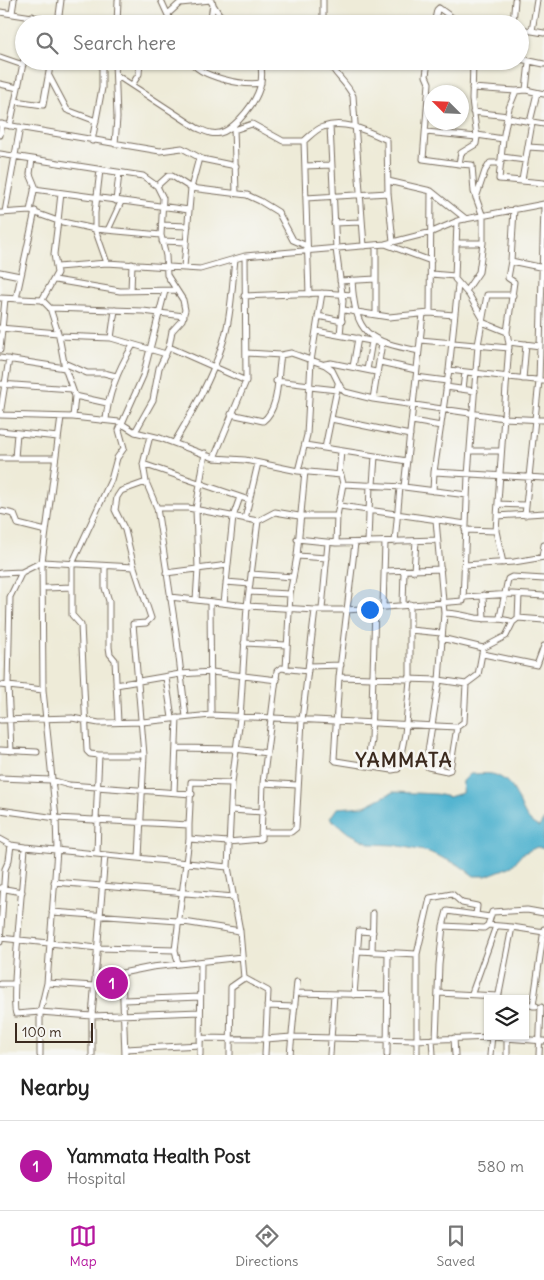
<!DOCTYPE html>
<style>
:root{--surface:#fff;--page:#f6f6f6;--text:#222;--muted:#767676;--line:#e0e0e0;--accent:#b5179e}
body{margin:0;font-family:Delius,sans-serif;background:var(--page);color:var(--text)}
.controls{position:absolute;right:15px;bottom:15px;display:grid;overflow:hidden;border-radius:0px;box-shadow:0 1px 4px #0004}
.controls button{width:45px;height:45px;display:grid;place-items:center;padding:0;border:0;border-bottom:1px solid var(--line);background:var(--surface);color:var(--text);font:25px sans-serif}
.compass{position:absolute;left:424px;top:85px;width:45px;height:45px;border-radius:50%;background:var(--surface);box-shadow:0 1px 4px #0004;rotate:294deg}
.scale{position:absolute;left:15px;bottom:12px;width:78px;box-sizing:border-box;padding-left:5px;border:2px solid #3b2a1e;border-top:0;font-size:14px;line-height:18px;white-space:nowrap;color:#3b2a1e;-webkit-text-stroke:4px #f6f6f2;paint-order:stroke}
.you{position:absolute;left:369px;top:609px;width:18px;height:18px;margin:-12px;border:4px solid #fff;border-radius:50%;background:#1a73e8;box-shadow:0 0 0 8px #1a73e833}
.badge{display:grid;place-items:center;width:32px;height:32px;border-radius:50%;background:var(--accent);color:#fff;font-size:16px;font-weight:700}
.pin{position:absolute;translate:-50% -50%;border:2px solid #fff;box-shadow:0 1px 5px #0006}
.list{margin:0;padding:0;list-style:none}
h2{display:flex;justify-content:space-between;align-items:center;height:65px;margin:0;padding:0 20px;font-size:21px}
h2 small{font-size:16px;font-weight:400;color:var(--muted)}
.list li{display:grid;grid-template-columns:32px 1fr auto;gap:15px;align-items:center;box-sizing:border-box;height:90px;padding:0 20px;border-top:1px solid var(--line)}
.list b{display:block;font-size:19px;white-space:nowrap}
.list p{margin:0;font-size:16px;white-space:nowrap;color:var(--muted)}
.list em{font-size:16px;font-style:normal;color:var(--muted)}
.icon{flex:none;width:28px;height:28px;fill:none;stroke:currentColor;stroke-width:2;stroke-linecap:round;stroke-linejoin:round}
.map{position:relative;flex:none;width:544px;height:1055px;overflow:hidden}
.search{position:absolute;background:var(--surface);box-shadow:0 1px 4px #0004;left:15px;right:15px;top:15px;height:55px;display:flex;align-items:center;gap:12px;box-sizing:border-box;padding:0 18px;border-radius:28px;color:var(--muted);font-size:19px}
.sheet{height:155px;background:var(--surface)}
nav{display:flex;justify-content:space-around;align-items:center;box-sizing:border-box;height:70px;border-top:1px solid var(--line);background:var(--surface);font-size:14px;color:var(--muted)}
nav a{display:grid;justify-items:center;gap:2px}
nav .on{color:var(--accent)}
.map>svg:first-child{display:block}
.water{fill:#50b2cf;stroke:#466e76}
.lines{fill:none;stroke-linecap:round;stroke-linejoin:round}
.minor-casing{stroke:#7a6e5f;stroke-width:7}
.minor{stroke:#fff;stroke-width:5}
.labels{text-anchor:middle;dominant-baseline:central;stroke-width:5;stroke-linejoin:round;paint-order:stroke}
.district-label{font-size:20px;font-weight:bold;letter-spacing:1px;fill:#3b2a1e;stroke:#f6f6f2}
</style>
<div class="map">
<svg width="544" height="1055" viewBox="0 0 544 1055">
<rect width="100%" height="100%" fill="#f6f6f2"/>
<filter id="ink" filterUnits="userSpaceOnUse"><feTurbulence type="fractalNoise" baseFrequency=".02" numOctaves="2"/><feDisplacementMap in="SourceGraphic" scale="10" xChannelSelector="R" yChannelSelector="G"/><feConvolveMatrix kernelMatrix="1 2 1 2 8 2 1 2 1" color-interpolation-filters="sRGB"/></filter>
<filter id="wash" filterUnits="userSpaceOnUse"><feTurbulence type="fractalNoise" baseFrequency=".0096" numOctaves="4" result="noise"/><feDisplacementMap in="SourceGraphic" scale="20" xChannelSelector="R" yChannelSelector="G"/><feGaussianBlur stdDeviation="1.12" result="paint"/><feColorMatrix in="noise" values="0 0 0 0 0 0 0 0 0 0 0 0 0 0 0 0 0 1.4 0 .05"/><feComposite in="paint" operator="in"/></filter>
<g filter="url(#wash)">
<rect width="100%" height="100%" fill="#eeebd8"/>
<path class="water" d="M470 774C478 774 491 772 498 776 524 788 516 817 539 827L544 819V849L537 847 522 854 512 866 486 876H474L459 865 429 852 394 845 371 844 347 832 330 818 337 808 365 806 393 792 436 794 449 797 462 793 463 781Z"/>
</g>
<g filter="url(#ink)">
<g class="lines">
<defs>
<path id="minor" d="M161 0 172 24
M210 0 219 14 231 24
M323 0V24
M0 12 77 24
M12 13 14 0
M168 14 180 3 211 0
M58 23 61 0
M31 24 32 16
M117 24 118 0
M210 24 213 4
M434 24 437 10 439 8 461 24
M513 24 515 0
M520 29 544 33
M532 31 537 0
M0 57 23 65
M520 59 544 64
M115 61 117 118 115 144
M191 61C199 77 244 86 261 83
M329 61C333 74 346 81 353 96L364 246
M428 61 426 76 429 83 423 159 459 164
M529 62 526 90 516 91 509 108 503 139 499 179 544 183
M116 75 197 128C205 131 211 135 220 133 227 132 234 125 239 120 255 103 266 85 260 61
M49 76 67 110 96 121
M0 84 18 88
M132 85 139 74 140 61
M472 88 516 91
M526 90 544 94
M15 101 43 105 51 61
M473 112 508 116
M508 118 544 124
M530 122 537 93
M0 124 160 151 182 148 202 159 236 166
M10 126 24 59
M330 126 336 249 343 301 340 335
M234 128 236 193
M234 130 252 124 283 141H304C309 137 316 129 323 127 344 119 367 131 387 140L388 193 393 242
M426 132 477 137
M0 135 2 124
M477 135 503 139
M92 141 102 88V61
M304 141 309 294
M528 147 544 148
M0 154 143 176 157 186 163 198 161 235 166 256 167 275 183 300 185 310 182 320 172 331 169 347 159 368 153 400 135 432
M502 157 525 160
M305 166 331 165
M100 170 95 213V229L107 263
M522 180 532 123
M388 181 431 191 466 219
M157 186 168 176H172L191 188 247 195 260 201 278 212 293 240 307 246
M34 189 189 210
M61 193 58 221 95 229 161 235
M306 198 388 193
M476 198 485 171 490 163H501
M116 201 119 173
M30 211 35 186 30 174 32 159
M5 212 20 127
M0 213 30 211 58 221 54 254 57 273 42 300
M457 221 455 279 469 295 482 317
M334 223 361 222
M161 225 188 226
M108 230 121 202
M162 241 186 242
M456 243H483
M385 244 431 261
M376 245V315
M511 261 544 268
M57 267 107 263 200 269 245 256 385 244 432 232 460 220 544 204
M184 267 191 188 199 158
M0 272 20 276
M431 274 455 276
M55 280 120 291 176 290
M352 280C355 335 368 341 419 351
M340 281 376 279
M131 291 132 264
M466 291 479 272 483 243V217L474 192 472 165 459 164 461 153 476 144 477 137 472 100 473 61
M244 296 322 293 353 295
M0 298 42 300 50 308 59 336 65 368 75 396 73 417
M16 299 35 211
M50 308 143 311 184 316
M344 310 389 317 430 313 454 315
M430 313 431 191
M318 316 342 321
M482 322 507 332
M0 328 58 333
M316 331 382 343 373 399
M59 336 111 338 166 354
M111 338 115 310
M420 340 509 348
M509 342 540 346
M169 347 246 381
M0 350 5 299
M247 353 281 355 291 353 325 365 332 370 341 388 345 392 373 399 504 418 544 420
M0 358 65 368
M380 362 416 370
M64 363 87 373H104L116 376
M325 364 331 363 376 372
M353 367 358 338
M367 370 372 341
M449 370 544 381
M416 377 447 381
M523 379 526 344
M276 381 310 385
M0 384 72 389
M310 387 337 390
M446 387 475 391
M463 389 465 372
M75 396 107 403
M231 414 263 421C280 408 277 376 281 355
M0 415 73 417 119 422 135 432 160 438 214 458 245 460 298 471 341 475 343 484 337 516 336 543
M0 415 9 359
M331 419 410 435
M106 420C108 392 119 368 133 345
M412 421 441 426
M0 431 58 437
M150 436 143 464 146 482 157 508 176 632 186 717
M174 443C196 406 223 359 229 316 232 297 233 278 235 259
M305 445 407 461
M325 448 338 384
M470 451H501
M0 458H55
M15 458 17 433
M214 458 246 381 245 256
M143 464 249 500
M298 471 307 435 311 361 322 293
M434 472 449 370 458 285
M339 475 341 451
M343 484 404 487 467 495
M373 485 375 456
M404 487 423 314
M433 491 434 472 544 478
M498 504 524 505
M340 506 466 524
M157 508H188L258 521 275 512 299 516H337
M0 511 14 514 18 524 46 531
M525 515 539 381 544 207
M497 516 544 513
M245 519 258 463
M436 520 444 613 439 680 426 764 428 767 447 771 450 770 457 727
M465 530 496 531
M297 539 336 543 437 540
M395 542 400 487
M355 543 339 677 334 759 336 761 392 770 398 769 405 734 410 680V604
M368 543 370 485
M297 556 327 558
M542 557 544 545
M503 563 496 531 509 344 507 332 514 282 508 278 511 261 514 209
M464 565 514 562 544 557
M105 566V588L109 601V647L110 654 115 660 118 722
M384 571 441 569
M414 571 416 541
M0 573 22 572 42 562 134 567
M166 573 228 565
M251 574 293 577
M226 582 250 584
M46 588 72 587
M249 592 290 594
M483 595 484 619
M170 597 247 606 315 610H347L463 601 468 475 478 345 487 295H513
M465 597 512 594 544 596
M196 600 198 569 196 509 205 453
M210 602 211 715
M224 603 233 517 240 497
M403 605 404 571
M383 606 385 543
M322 609 328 543
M444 613C455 613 465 616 476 618 489 620 500 617 513 622L518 618 544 620
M500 617 508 579 512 577 544 579
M518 618 519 595
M410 630 441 633
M441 638 483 648 506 636 513 622
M244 643 287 645
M483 654 537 665 544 646
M309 666 341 665
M286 669 290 594 297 556 305 471
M339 677 439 680 466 684 478 675 483 648
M166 678 172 718
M0 685 43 690
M116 685 180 674 212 672 277 680
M0 720 72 718 99 723 142 722 211 715 457 727 464 722 466 684
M178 748 235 749 267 753
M0 750 37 752
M11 751 8 685 10 597 22 572
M99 755H144
M367 766 371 740 375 608
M0 778 51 780 69 785 192 794
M263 783 297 785
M174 793 177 718
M0 810 56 818 189 825 191 782 232 783
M231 810 263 812
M96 821 99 755 90 754 87 751 81 625 72 615V564L111 480 117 458 124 448 119 430 143 376 165 291
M189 825V839L228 842 261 839 263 783 277 671 281 668 308 671
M262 832H291L296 828 302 720 315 610
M0 839 11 845 25 847 228 867 232 783 240 718 247 606 258 521
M25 847C24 870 10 1005 16 1014L40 1012 92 1016 200 1012
M97 854 98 821
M139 858 144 755 133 624 146 623 151 618 134 567 125 530 115 510 117 497 121 491 146 482
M228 867 240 931 244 978
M54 882 234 897
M0 888 22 892
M52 912 178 921 240 931
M476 915 447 911 443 926 484 928 488 925
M512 927 544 932
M0 938 98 948 175 950
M0 942 5 869 9 860 11 845
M358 951 417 954
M372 952 373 913
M178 963 175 950 189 839
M122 973 125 1055
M95 975 122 973 152 967 242 957
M244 978 268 991 265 1055
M47 983 94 986
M0 984H13
M296 993 388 995
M438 993 498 996
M472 993 496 926
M354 995 359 931 373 932
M498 999 512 927 488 925 492 912 527 910 544 913
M124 1000 200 997
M525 1004 536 1006
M267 1006 295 1007
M533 1006 544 929
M201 1038 265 1039 292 1037 415 1040 492 1037 544 1041
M454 1038 455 1055
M507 1038V1055
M432 1039 433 1055
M436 1039 439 965 443 926
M126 1049 200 1045
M40 1055V1012L47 983 57 850 56 818 43 690 42 562 61 417
M92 1055V1016L105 855
M200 1055 201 962
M230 1055 231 987 244 978
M290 1055 297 982
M330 1055 334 994
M387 1055 388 953
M417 1055V954L430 898 452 894 462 903 477 906 476 915 490 917
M490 1055 492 1036
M539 1055 541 1007"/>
</defs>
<use href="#minor" class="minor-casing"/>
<use href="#minor" class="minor"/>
</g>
</g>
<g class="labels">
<g class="district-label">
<text x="404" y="759">YAMMATA</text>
</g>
</g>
</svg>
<div class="controls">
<button><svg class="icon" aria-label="layers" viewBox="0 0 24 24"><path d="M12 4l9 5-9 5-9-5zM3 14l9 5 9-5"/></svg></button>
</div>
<svg class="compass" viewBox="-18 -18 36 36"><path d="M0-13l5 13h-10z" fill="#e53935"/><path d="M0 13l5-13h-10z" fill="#767676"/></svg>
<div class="scale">100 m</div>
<div class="you"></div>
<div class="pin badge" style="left:112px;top:983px">1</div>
<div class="search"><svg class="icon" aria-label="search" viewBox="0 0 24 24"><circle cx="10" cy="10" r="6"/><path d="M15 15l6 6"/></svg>Search here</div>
</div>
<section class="sheet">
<h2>Nearby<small></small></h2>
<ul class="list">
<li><span class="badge">1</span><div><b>Yammata Health Post</b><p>Hospital</p></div><em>580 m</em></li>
</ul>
</section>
<nav>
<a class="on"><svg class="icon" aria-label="map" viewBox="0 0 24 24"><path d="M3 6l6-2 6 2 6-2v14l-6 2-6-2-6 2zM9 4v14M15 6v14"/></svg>Map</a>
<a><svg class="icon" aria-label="directions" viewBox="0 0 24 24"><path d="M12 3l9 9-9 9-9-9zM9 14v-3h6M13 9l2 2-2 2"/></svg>Directions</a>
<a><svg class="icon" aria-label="saved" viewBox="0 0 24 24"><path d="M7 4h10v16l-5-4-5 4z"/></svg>Saved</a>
</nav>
